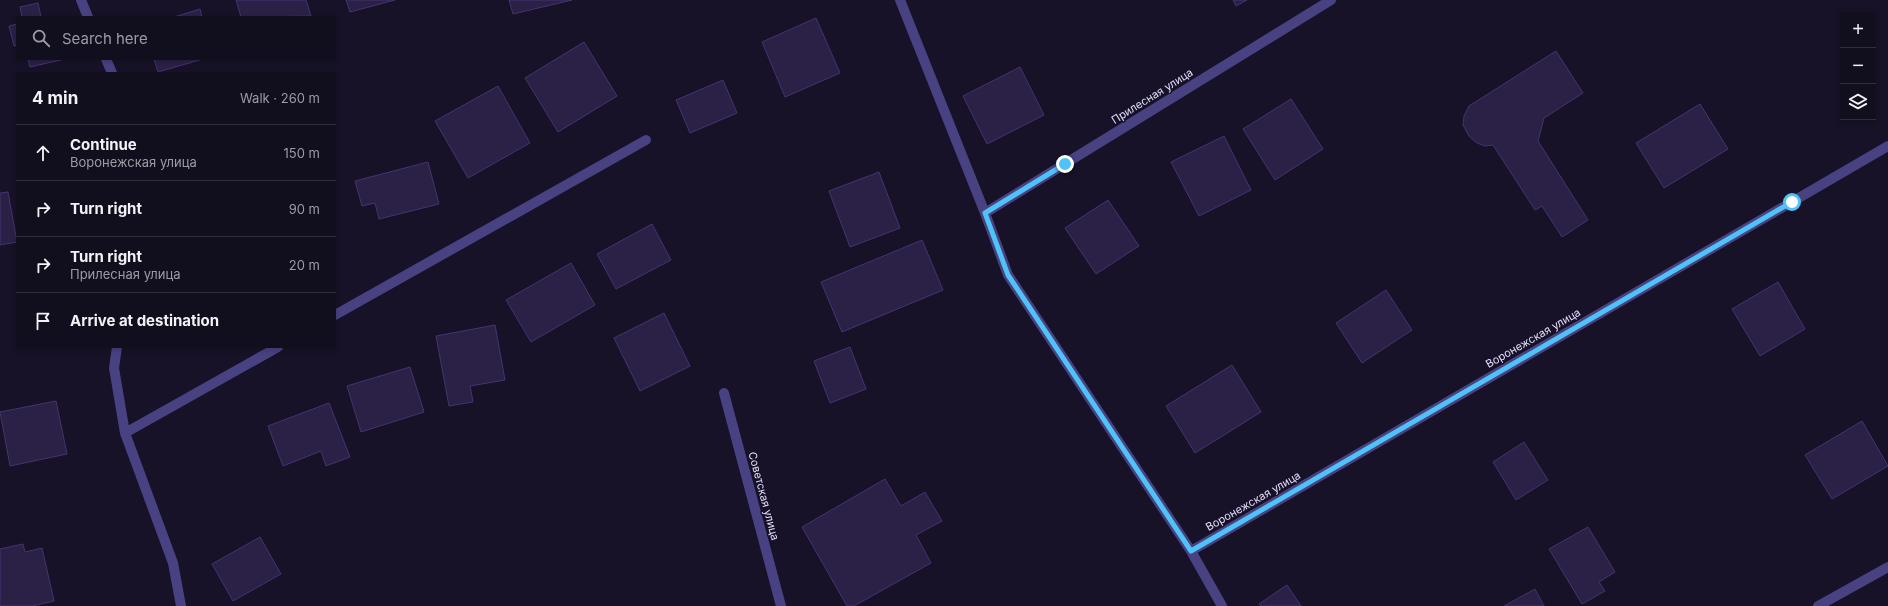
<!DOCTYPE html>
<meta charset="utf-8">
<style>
:root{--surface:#110e1d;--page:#1a1726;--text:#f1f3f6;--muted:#9c9ca4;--line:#302e3b}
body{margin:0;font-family:Inter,sans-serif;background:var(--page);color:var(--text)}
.controls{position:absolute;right:12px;top:12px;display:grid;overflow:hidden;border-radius:0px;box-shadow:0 2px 6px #0003}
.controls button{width:36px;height:36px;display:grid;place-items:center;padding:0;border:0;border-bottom:1px solid var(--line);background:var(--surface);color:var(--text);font:20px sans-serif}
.stop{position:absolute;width:12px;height:12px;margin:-9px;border:3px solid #4fc3f7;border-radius:50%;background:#fff}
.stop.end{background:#4fc3f7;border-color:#fff;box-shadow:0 1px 4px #0008}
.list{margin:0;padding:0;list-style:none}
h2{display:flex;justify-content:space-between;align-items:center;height:52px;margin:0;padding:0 16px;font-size:17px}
h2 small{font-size:13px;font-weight:400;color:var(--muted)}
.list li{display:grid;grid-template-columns:26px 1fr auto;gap:12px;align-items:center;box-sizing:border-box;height:56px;padding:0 16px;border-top:1px solid var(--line)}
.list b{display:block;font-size:15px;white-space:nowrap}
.list p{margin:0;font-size:13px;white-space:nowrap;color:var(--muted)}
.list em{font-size:13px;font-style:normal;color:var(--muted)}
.icon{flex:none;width:22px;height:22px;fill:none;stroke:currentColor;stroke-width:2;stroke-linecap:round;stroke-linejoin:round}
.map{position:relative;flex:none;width:1888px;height:606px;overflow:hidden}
.search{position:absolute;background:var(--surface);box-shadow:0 2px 6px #0003;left:16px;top:16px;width:320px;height:44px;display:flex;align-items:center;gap:10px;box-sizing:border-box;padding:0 14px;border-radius:0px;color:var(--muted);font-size:15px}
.panel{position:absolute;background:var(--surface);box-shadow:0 2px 6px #0003;left:16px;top:72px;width:320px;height:276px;border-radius:0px}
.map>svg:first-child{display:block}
.building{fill:#2b2046;stroke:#453470}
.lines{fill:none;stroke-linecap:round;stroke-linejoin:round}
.minor{stroke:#494282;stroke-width:10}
.route{stroke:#4fc3f7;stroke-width:5}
.labels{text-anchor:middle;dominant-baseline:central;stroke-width:3;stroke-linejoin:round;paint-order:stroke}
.street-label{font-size:11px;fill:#e2dcfc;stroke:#171227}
</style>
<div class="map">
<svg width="1888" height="606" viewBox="0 0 1888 606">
<rect width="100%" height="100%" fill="#171227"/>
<path class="building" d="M236 0H306L311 16 241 17Z
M346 0H395L350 12Z
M509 0H572L513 14Z
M1233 0H1247L1236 6Z
M38 3 41 17H22L20 7Z
M200 9 202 17H174Z
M816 18 840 73 785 97 762 42Z
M17 24V45L14 46 9 26Z
M584 42 617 96 558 132 525 78Z
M1556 51 1583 93 1544 118 1538 141 1588 220 1562 237 1542 206 1535 210 1493 145 1485 146 1477 143 1469 136 1463 125 1464 116 1469 106Z
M28 59H65L30 67Z
M154 59H203L158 72Z
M1020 67 1044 115 987 144 963 96Z
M723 80 737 113 690 133 676 100Z
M498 86 530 143 468 178 435 121Z
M1291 99 1323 149 1275 180 1243 129Z
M1700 104 1728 149 1664 188 1636 143Z
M1224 136 1251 190 1199 216 1171 162Z
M428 162 439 204 379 219 375 203 362 206 355 181Z
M879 172 900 228 850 247 829 191Z
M8 192 17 242 0 245V193Z
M1108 200 1139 246 1096 274 1065 228Z
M652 224 671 260 616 289 597 254Z
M922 240 943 290 842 332 821 282Z
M571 263 595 305 531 342 506 300Z
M1778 282 1805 329 1760 356 1732 309Z
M1386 290 1412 330 1362 363 1336 323Z
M664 313 690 366 640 391 614 338Z
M495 325 505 380 470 386 473 402 449 406 436 336Z
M850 347 866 389 830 403 814 361Z
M1232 365 1261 412 1195 453 1166 406Z
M410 367 424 412 361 432 347 386Z
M56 401 67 454 10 466 0 412Z
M329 403 350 457 326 466 321 451 283 466 268 426Z
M1862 421 1888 466 1832 499 1805 455Z
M1524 442 1548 480 1516 500 1493 462Z
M885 479 901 506 925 492 942 521 916 535 931 563 854 606H847L802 527Z
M1588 527 1615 572 1599 582 1605 591 1582 604 1549 549Z
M260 537 281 574 233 601 212 564Z
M23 544 25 552 42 548 54 601 32 606H0V549Z
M1287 585 1301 606H1261L1259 604Z
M1535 589 1544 606H1504Z"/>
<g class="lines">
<path class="minor" d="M81 0 88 17
M900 0 985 213 1008 275 1191 551 1222 606
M106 59 112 73
M985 213 1331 0
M335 315 646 140
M117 347 114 368 125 433 173 563 181 606
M724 393 781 606
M125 433 278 347
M1191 551 1888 146
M1818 606 1888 567"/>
</g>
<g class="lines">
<path class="route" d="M1065 164 985 213 1008 275 1191 551 1792 202"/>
</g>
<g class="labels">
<g class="street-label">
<text transform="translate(1152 96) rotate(-32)">Прилесная улица</text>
<text transform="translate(1533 338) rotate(-30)">Воронежская улица</text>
<text transform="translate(764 496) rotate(75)">Советская улица</text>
<text transform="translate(1253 501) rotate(-30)">Воронежская улица</text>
</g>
</g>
</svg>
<div class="controls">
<button>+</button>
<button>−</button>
<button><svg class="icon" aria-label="layers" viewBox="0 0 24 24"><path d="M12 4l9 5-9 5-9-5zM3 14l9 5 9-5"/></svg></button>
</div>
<div class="stop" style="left:1792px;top:202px"></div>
<div class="stop end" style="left:1065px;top:164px"></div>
<div class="search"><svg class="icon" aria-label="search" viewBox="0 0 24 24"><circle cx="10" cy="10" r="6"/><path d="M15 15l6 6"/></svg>Search here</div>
<section class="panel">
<h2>4 min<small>Walk · 260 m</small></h2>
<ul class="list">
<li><svg class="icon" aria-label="ahead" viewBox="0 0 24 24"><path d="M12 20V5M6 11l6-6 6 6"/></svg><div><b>Continue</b><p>Воронежская улица</p></div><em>150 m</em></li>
<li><svg class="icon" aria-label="right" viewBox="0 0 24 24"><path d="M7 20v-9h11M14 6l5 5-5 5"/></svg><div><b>Turn right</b></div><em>90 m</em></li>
<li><svg class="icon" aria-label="right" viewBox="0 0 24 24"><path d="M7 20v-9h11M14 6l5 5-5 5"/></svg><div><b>Turn right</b><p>Прилесная улица</p></div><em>20 m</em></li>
<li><svg class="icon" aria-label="arrive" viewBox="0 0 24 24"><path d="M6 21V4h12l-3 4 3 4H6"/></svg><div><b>Arrive at destination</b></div></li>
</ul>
</section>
</div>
